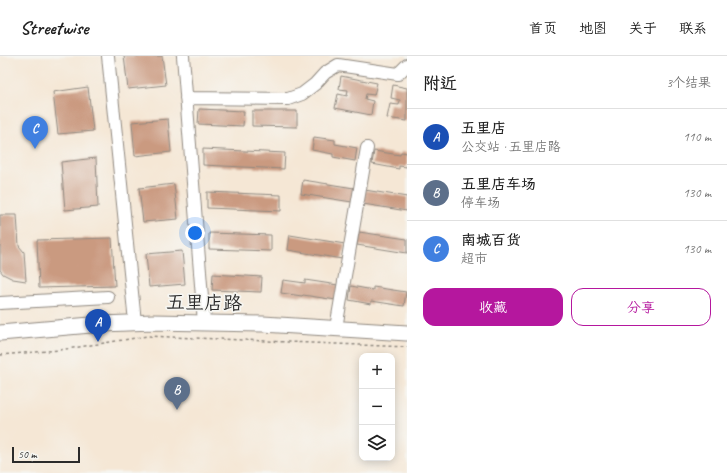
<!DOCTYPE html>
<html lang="zh">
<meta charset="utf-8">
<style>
:root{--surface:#fff;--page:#f6f6f6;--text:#222;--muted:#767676;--line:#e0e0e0;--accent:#b5179e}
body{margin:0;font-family:Caveat,"LXGW WenKai TC",sans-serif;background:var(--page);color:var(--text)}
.controls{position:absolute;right:12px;bottom:12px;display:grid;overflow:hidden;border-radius:8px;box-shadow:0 2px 10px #0003}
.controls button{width:36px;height:36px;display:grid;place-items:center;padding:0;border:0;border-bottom:1px solid var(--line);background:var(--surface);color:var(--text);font:20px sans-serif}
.scale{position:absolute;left:12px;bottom:10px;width:68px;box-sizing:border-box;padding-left:4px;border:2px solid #2b2b2b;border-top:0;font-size:11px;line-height:14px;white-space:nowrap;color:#2b2b2b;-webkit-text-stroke:3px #f6f6f2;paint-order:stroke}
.you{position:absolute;left:195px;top:177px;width:14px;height:14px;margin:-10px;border:3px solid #fff;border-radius:50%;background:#1a73e8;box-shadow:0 0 0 6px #1a73e833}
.badge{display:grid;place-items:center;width:26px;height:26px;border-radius:50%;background:var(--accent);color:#fff;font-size:13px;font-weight:700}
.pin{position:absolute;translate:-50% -33px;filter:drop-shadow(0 1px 2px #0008)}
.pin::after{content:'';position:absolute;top:21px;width:14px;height:12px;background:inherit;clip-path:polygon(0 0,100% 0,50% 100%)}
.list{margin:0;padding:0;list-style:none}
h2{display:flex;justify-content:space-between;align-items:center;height:52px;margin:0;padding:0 16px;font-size:17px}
h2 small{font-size:13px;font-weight:400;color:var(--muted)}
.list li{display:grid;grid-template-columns:26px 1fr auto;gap:12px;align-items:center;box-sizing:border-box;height:56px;padding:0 16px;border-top:1px solid var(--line)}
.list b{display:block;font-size:15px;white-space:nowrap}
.list p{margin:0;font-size:13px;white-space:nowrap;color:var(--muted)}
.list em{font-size:13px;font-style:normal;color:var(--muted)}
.actions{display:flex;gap:8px;padding:12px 16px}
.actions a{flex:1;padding:9px 0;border:1px solid var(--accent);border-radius:12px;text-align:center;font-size:14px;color:var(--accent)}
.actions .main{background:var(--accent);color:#fff}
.icon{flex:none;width:22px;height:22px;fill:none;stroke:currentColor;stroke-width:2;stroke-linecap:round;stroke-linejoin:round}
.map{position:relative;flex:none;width:407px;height:417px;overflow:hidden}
header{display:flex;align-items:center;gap:24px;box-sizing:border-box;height:56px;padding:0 20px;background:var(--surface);border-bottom:1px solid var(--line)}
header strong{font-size:19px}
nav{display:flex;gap:22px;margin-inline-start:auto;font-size:14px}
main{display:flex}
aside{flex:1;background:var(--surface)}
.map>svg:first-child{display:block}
.building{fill:#ca9a80}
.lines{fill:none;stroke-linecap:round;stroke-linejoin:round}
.minor-casing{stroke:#908980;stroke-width:14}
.major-casing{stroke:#908980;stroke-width:17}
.path{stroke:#908980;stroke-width:1.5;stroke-dasharray:3 3;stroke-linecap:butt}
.minor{stroke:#fff;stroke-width:12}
.major{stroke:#fff;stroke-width:15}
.labels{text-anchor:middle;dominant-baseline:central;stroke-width:3.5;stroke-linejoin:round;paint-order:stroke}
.street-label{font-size:19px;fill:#2b2b2b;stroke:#f6f6f2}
</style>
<header>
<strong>Streetwise</strong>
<nav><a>首页</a><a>地图</a><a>关于</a><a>联系</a></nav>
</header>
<main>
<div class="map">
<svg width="407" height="417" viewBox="0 0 407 417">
<rect width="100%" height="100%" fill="#f6f6f2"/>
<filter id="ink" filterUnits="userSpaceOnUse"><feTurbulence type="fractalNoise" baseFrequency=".025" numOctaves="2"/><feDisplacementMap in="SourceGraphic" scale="8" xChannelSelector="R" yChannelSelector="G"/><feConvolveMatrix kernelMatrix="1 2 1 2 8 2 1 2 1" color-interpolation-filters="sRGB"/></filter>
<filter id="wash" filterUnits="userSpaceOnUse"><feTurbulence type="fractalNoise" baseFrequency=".012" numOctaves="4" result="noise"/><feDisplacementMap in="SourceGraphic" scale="16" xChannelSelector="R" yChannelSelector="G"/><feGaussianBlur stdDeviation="0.9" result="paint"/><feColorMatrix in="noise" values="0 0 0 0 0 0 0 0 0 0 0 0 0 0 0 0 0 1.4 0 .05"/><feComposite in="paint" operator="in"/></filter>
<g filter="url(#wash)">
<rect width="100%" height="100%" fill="#f5e7d5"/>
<g id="blocks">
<path class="building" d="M124 0H162L166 29 128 33Z
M341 20 377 27 374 39 366 38 365 43 373 45 371 59 335 52 338 38 347 40 348 34 339 33Z
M393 29 407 32V65L387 62 390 48 399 49 400 44 391 42Z
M88 31 93 75 58 78 53 36Z
M199 53 244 55 243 70 198 68Z
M252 55H297V71L252 70Z
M168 63 171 96 135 100 132 66Z
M314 81 335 84V88L357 92 355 105 333 101V98L312 94Z
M203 93 285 97 284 113 203 109Z
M374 95 400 99 401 96 407 97V111L399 110V113L372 108Z
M96 102 98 151 65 154 61 106Z
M303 124 354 132 352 146 301 138Z
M174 128 178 163 143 166 139 132Z
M365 134 407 141V155L363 148Z
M207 136 281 139V155L207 152Z
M0 159H17L19 190 24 196 26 225 13 223 3 218 0 214Z
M359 176 407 183V197L357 189Z
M209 177 271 179V195L209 193Z
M290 179 345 188 342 203 288 194Z
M112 182 115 230 39 232 37 184Z
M182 195 185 228 149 231 146 198Z
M213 218 262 221 261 236 212 234Z
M283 224 305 227V224L338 229 336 244 303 239 302 240 281 237Z
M351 230 373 234V231L406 236 404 250 371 245V248L349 244Z"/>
</g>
</g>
<g filter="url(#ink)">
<use href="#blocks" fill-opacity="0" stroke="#908980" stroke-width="1"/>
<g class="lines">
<defs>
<path id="minor" d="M108 0 135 266
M183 0 204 267
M186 42 288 43 302 38 315 28 325 17 338 9 398 18 407 9
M0 247 108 241
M336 272 367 92"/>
<path id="major" d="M0 277 102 268 153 266 263 268 407 277"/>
</defs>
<use href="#minor" class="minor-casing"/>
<use href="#major" class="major-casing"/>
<path class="path" d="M0 299 60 294 148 280 407 291"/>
<use href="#minor" class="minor"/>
<use href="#major" class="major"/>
</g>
</g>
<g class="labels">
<g class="street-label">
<text transform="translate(204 247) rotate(1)">五里店路</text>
</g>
</g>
</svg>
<div class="controls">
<button>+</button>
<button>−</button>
<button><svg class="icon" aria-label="layers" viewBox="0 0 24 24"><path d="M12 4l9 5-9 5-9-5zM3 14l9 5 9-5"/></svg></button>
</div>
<div class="scale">50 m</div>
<div class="you"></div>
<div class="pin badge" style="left:98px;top:286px;background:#1a4fb4">A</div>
<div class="pin badge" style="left:177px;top:354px;background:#5c6f8a">B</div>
<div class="pin badge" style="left:35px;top:93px;background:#3f7fe0">C</div>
</div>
<aside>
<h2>附近<small>3个结果</small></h2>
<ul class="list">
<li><span class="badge" style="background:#1a4fb4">A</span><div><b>五里店</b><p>公交站 · 五里店路</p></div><em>110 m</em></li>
<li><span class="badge" style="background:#5c6f8a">B</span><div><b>五里店车场</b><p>停车场</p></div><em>130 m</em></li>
<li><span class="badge" style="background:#3f7fe0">C</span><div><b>南城百货</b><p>超市</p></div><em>130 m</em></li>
</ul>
<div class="actions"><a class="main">收藏</a><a>分享</a></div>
</aside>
</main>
